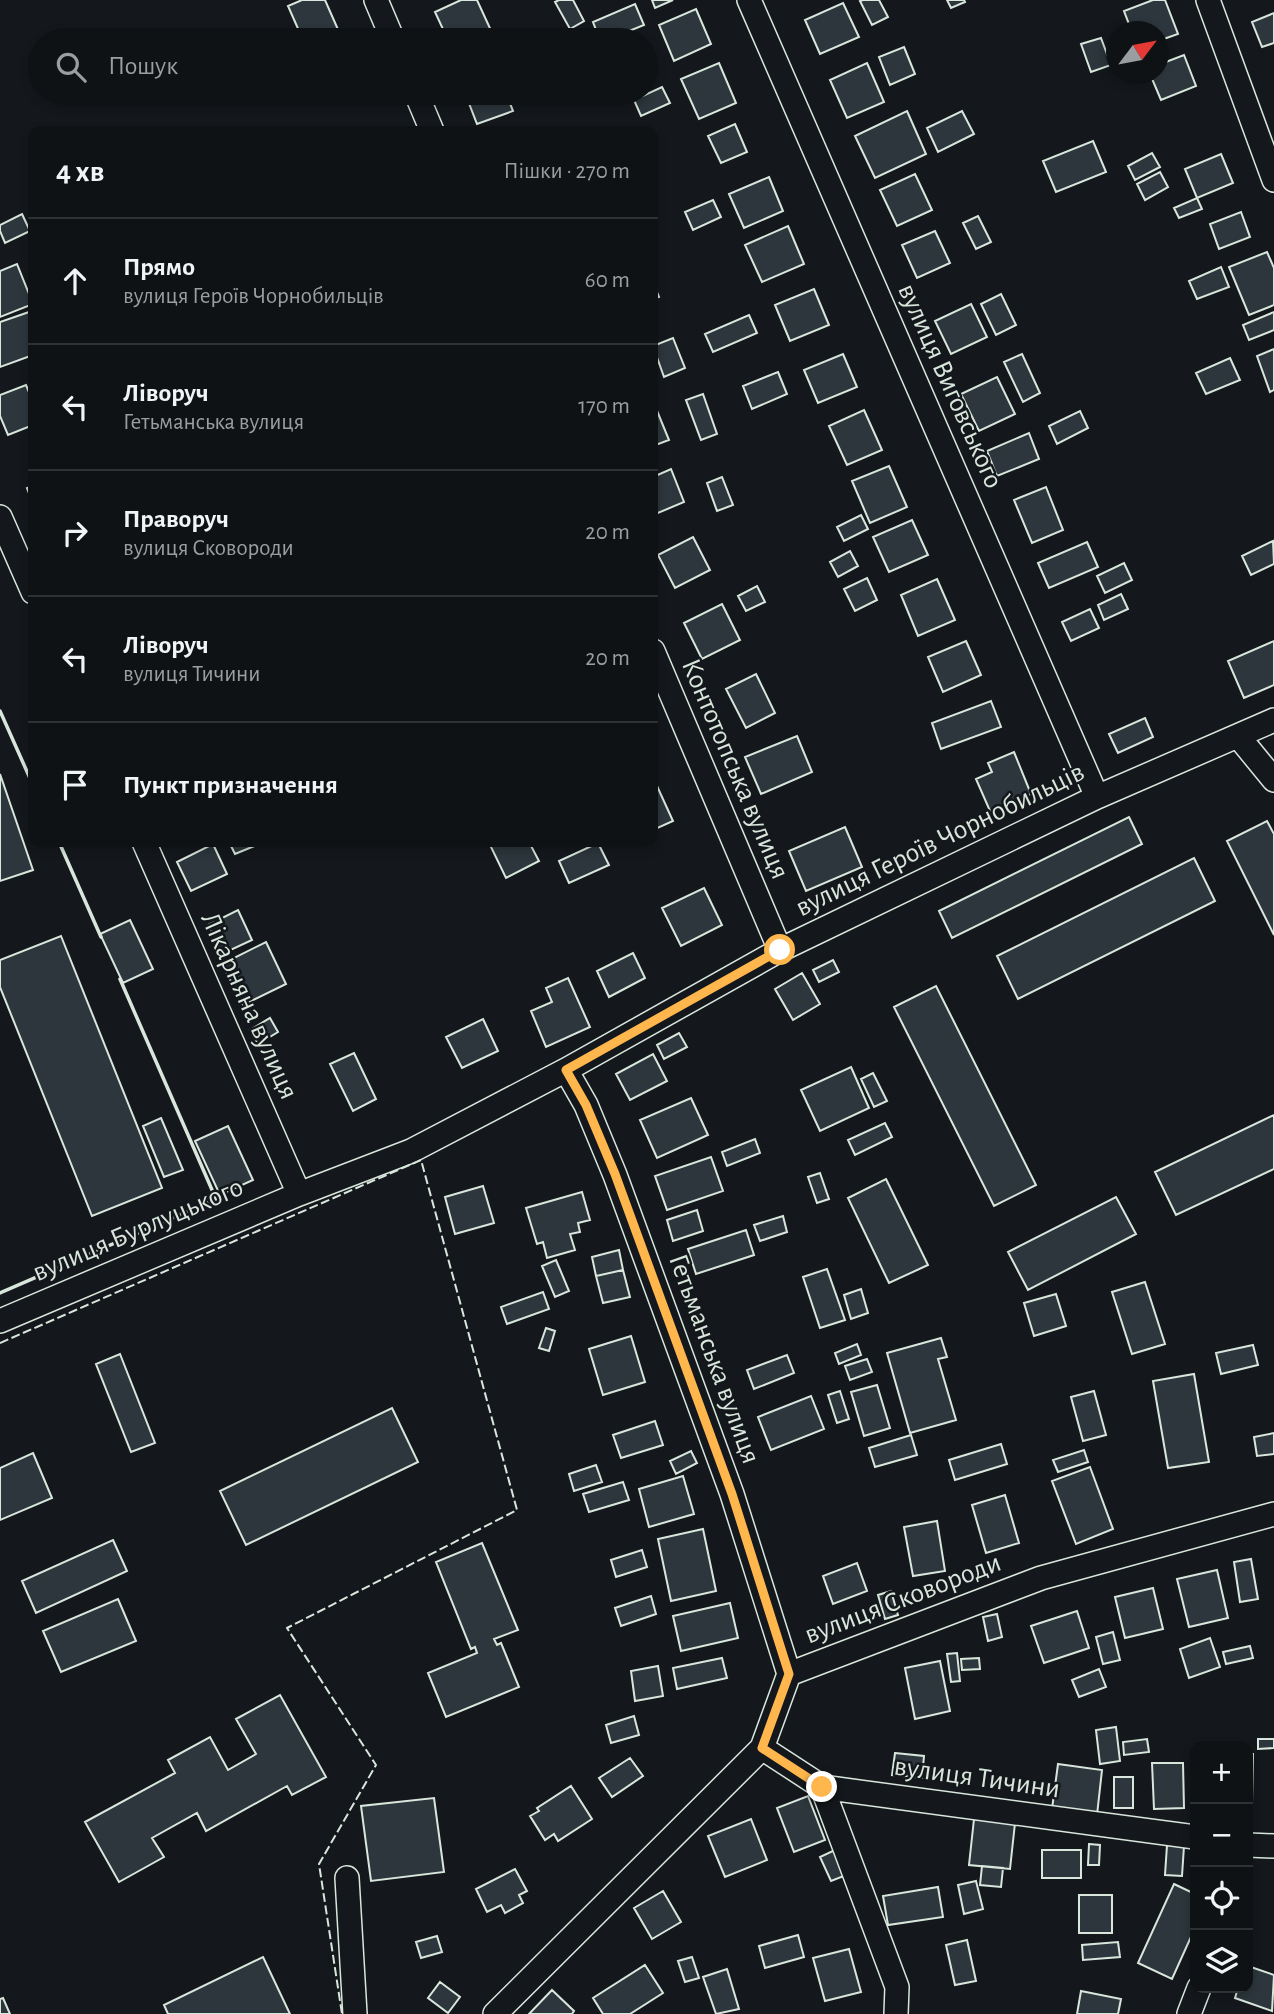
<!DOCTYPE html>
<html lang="uk">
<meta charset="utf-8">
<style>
:root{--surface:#0f1215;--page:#181b1e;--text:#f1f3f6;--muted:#9b9ea0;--line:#2f3234}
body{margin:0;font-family:"Alegreya Sans",sans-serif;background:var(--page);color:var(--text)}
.controls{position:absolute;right:21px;bottom:21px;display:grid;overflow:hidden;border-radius:14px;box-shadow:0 4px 10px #0003}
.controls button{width:63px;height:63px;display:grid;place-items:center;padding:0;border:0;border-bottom:2px solid var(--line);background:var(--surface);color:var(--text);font:35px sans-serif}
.compass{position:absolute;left:1106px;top:21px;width:63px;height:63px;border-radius:50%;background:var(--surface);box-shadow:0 4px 10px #0003;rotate:58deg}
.stop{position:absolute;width:21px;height:21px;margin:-16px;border:5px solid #ffb74d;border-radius:50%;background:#fff}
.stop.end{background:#ffb74d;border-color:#fff;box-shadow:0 2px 7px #0008}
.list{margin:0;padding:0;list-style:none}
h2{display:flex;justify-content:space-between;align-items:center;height:91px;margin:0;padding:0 28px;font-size:30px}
h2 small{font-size:23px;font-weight:400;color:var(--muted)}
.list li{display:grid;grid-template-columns:46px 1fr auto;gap:21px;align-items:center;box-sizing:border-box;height:126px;padding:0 28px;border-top:2px solid var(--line)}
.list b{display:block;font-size:26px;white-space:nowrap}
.list p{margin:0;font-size:23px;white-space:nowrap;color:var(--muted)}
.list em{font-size:23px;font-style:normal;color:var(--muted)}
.icon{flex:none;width:38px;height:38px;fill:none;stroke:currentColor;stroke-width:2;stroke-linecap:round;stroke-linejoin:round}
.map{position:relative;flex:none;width:1274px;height:2014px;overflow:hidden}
.search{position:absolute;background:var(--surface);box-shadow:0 4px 10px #0003;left:28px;top:28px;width:630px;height:77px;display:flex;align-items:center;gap:18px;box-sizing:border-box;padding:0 24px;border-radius:38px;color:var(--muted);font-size:26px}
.panel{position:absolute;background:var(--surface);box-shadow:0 4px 10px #0003;left:28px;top:126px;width:630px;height:721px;border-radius:14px}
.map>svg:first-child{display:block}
.building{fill:#2c363c;stroke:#d8e6dc;stroke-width:2}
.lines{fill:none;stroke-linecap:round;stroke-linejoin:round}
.minor-casing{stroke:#d8e6dc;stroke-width:26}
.minor{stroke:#14181c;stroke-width:23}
.fence{stroke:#d8e6dc;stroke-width:2;stroke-dasharray:9 3.5;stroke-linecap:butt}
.wall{stroke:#d8e6dc;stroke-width:3.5}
.route{stroke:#ffb74d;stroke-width:9}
.labels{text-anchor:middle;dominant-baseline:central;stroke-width:5;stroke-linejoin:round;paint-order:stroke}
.street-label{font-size:28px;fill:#d8e6dc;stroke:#14181c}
</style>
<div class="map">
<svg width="1274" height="2014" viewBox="0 0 1274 2014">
<rect width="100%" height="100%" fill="#14181c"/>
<path class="building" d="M302 0H325L340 34 326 40H303L288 6Z
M461 0H477L494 37 487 40H448L435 12Z
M559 0H573L584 21 570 29 555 2Z
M652 0H673L655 8Z
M863 0H879L888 17 872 25 860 1Z
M947 0H964L965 2 951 8Z
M1153 0H1165L1178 34 1158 41V32H1132L1124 11Z
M843 3 859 37 820 54 805 20Z
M635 4 644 25 607 40H600L593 22Z
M696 9 711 44 674 61 659 25Z
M1274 13V43L1262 47 1252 22Z
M1101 38 1111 65 1091 72 1081 44Z
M904 47 915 74 890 85 879 57Z
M1184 55 1196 86 1161 100 1150 74H1158V65Z
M719 63 736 103 699 119 681 79Z
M867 63 884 102 847 118 830 80Z
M662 87 670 103 641 116 634 100Z
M327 93H350L330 101Z
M465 93H506L513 111 477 124Z
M907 111 926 154 875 178 855 136Z
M962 111 974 134 938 152 927 128Z
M735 124 747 152 721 163 708 136Z
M1093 141 1106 172 1056 192 1043 161Z
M1152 153 1160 167 1135 180 1128 166Z
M1221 154 1233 183 1197 198 1185 169Z
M1160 172 1168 187 1145 200 1137 184Z
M915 174 932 210 897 226 880 190Z
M769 177 783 211 744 228 729 194Z
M1197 198 1202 209 1179 218 1174 208Z
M713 200 721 217 693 230 685 212Z
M1241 212 1250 237 1219 249 1210 224Z
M22 214 30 231 5 243 0 231V225Z
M978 216 991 242 976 249 963 223Z
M788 226 804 264 762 282 745 245Z
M935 231 950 263 917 278 902 245Z
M1267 252 1274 268V305L1249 315 1229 267Z
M17 264 33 304 0 317V271Z
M1221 267 1229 287 1197 299 1189 281Z
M653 282 659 297 653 299Z
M814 289 829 325 790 341 775 305Z
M1001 294 1016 325 996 335 981 304Z
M971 304 987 337 951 354 935 321Z
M32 311 33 355 0 367V322Z
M1274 312V330L1249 340 1243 325Z
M749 315 757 333 713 352 705 334Z
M673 338 685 368 664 377 653 346Z
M1274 349V390L1270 392 1257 356Z
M843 354 857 387 818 403 804 370Z
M1022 354 1040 393 1023 402 1004 362Z
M1230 358 1240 380 1206 394 1196 373Z
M778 372 787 394 752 409 743 386Z
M997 377 1015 414 979 431 961 394Z
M26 385 33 402V425L8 435 0 416V395Z
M703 394 717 434 701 440 686 400Z
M653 401 669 440 653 446Z
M864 410 882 450 847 465 829 426Z
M1080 411 1088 428 1057 444 1049 426Z
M1029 433 1039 459 997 476 987 451Z
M889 466 907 507 870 523 852 481Z
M671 469 684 502 653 515V477Z
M722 477 733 505 717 511 707 483Z
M33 486V504L27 488Z
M1046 487 1063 530 1032 543 1014 500Z
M861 515 868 529 844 541 837 527Z
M912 520 928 555 889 572 873 537Z
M693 537 710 570 675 588 658 555Z
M1273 541 1274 564 1251 575 1242 556Z
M1087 542 1098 567 1049 588 1038 563Z
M850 551 858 566 838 577 830 562Z
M1124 563 1132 580 1105 593 1097 576Z
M867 578 877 600 855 611 844 589Z
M937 579 955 620 918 636 901 595Z
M757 586 765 602 746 611 738 596Z
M1121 594 1128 609 1104 620 1098 605Z
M722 604 740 640 702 659 684 623Z
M1090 609 1099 628 1071 641 1062 622Z
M966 641 981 675 943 692 928 657Z
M1274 641V685L1244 698 1228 661Z
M756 674 775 713 746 728 726 689Z
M991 701 1001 727 941 749 932 723Z
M1145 718 1153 737 1118 753 1109 734Z
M797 736 812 772 761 794 745 757Z
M1014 752 1031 794 990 811 976 779 992 772 988 763Z
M0 774 33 870 0 881Z
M657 786 673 821 653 830V788Z
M1129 817 1142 844 952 938 939 911Z
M1267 821 1274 834V935L1227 841Z
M845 827 862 867 806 891 789 851Z
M229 842H264L235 854Z
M500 842H529L539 861 506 878 491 847Z
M598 843 609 865 569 883 559 861Z
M213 844 227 874 191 891 177 862Z
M1194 858 1215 901 1018 999 997 956Z
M704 888 722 925 681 946 662 908Z
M238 910 252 940 222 954 208 925Z
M130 920 153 969 123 983 100 934Z
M61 936 162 1188 92 1216 0 987V960Z
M266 942 286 984 243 1005 222 964Z
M633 953 645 978 609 997 597 971Z
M833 960 839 972 819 982 813 970Z
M802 973 820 1004 793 1020 775 989Z
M568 978 590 1027 546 1047 531 1011 552 1002 546 988Z
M936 986 1036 1185 994 1206 894 1007Z
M270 1018 278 1032 258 1044 250 1030Z
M483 1019 498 1051 462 1068 446 1037Z
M679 1033 687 1047 664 1059 657 1045Z
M354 1053 376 1099 353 1111 330 1064Z
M653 1054 667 1081 630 1100 616 1074Z
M851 1067 869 1108 820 1131 801 1090Z
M873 1073 887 1101 874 1107 861 1079Z
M691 1098 708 1135 657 1158 640 1120Z
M1274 1115V1169L1176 1215 1155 1172Z
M161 1118 183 1170 164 1177 143 1126Z
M885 1123 892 1137 855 1155 848 1140Z
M228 1126 253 1180 220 1195 195 1141Z
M755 1139 760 1153 727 1166 722 1152Z
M711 1157 723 1191 667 1210 655 1176Z
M820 1173 829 1199 817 1203 808 1177Z
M886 1179 928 1265 889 1283 848 1198Z
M483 1186 494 1223 455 1234 445 1197Z
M582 1192 590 1220 578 1223 580 1232 570 1234 575 1250 547 1258 543 1242 537 1244 526 1208Z
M1116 1197 1136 1234 1028 1290 1008 1252Z
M697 1210 703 1231 673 1241 667 1220Z
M783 1216 787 1232 760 1241 754 1225Z
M746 1230 754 1255 696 1274 688 1249Z
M619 1250 623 1270 596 1276 592 1257Z
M556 1260 569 1291 555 1297 542 1266Z
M827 1269 845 1320 820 1328 803 1277Z
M623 1270 630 1297 603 1303 596 1276Z
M1145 1282 1165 1344 1132 1354 1112 1292Z
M861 1289 868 1313 851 1319 844 1295Z
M543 1292 549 1309 507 1324 501 1307Z
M1056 1294 1066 1326 1034 1336 1024 1303Z
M546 1328 555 1331 549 1351 539 1348Z
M631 1336 645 1382 603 1395 589 1349Z
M941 1338 947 1357 938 1359 956 1420 910 1433 887 1353Z
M857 1344 861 1355 839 1364 835 1353Z
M1253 1345 1258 1365 1221 1374 1216 1353Z
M120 1354 155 1443 131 1452 96 1364Z
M787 1355 794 1373 754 1389 747 1370Z
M867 1359 872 1372 850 1380 845 1366Z
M1194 1374 1209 1462 1168 1468 1153 1381Z
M877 1385 890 1428 864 1436 851 1392Z
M840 1391 849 1419 837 1423 828 1395Z
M1094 1391 1106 1435 1083 1441 1071 1397Z
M811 1396 824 1429 771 1450 758 1417Z
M392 1408 418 1462 246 1545 220 1491Z
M655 1421 663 1445 621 1458 613 1435Z
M1274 1433V1454L1257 1456 1254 1437Z
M911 1435 917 1455 875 1467 869 1448Z
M1001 1444 1007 1464 955 1480 949 1460Z
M1084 1450 1088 1462 1058 1472 1053 1460Z
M691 1451 697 1463 676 1474 670 1461Z
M33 1453 52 1498 0 1520V1468Z
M596 1465 602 1482 574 1491 569 1474Z
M1090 1467 1113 1529 1076 1544 1052 1481Z
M683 1476 694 1514 649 1527 639 1489Z
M623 1482 629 1500 589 1512 583 1494Z
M1005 1495 1019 1543 986 1553 972 1505Z
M937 1521 945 1571 913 1576 904 1527Z
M703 1529 716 1591 671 1601 658 1539Z
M113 1540 127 1571 36 1613 22 1581Z
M482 1543 518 1630 494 1639 497 1645 501 1643 519 1687 446 1717 428 1673 477 1653 475 1647 471 1649 436 1562Z
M642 1550 647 1567 616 1577 611 1560Z
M1251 1559 1258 1599 1240 1602 1234 1562Z
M857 1563 867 1591 833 1604 823 1576Z
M1217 1570 1228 1618 1189 1627 1177 1579Z
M1153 1588 1163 1629 1125 1638 1115 1597Z
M891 1591 898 1615 885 1619 878 1595Z
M651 1596 656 1614 621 1626 615 1608Z
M118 1599 136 1641 61 1672 43 1631Z
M730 1603 738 1638 681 1651 673 1616Z
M1077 1611 1089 1648 1044 1663 1031 1626Z
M997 1614 1002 1637 988 1641 983 1617Z
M1113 1632 1120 1660 1103 1664 1096 1637Z
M1210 1638 1220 1667 1189 1678 1180 1649Z
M1250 1646 1253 1658 1226 1664 1223 1652Z
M957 1653 960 1681 951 1682 947 1654Z
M722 1658 727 1678 677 1689 673 1668Z
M979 1658 980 1669 962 1670 961 1659Z
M940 1661 950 1711 915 1719 905 1668Z
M658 1666 663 1696 635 1701 631 1671Z
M1099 1669 1106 1687 1079 1697 1072 1680Z
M280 1695 326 1777 292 1795 287 1786 206 1831 197 1813 152 1838 164 1857 119 1882 85 1822 175 1773 168 1760 210 1737 228 1770 256 1754 236 1719Z
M634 1716 639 1735 611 1743 606 1725Z
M1116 1727 1120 1761 1100 1764 1096 1730Z
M1147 1739 1149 1752 1124 1755 1123 1742Z
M1258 1739H1274V1748L1258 1749Z
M895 1753 924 1756 922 1778 892 1775Z
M1248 1754H1253L1252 1803H1248Z
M630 1758 643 1776 612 1797 599 1778Z
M1152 1763H1183L1184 1808 1154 1809Z
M1058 1764 1102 1770 1097 1815 1052 1809Z
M1114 1777H1133V1808H1114Z
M571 1786 592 1819 558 1841 554 1834 545 1840 530 1816 539 1811 537 1808Z
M808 1796 825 1840 794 1852 777 1808Z
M434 1798 444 1872 371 1881 361 1806Z
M751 1819 767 1860 725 1877 708 1836Z
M974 1819 1015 1823 1010 1869 969 1865Z
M1089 1844 1100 1845 1099 1865H1088Z
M1167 1845 1184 1846 1182 1876 1165 1875Z
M837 1849 849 1874 831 1881 820 1857Z
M1042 1850H1081V1878H1042Z
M982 1866 1003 1868 1001 1887 980 1885Z
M515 1869 527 1891 519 1895 523 1903 505 1913 501 1905 487 1912 476 1889Z
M976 1881 983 1909 964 1914 958 1885Z
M1174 1884 1195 1894V1928L1172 1979 1138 1963Z
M938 1887 943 1917 888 1925 883 1896Z
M663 1891 681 1922 652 1939 634 1908Z
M1079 1895H1112V1933H1079Z
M798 1935 804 1957 765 1968 759 1946Z
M437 1936 442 1952 421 1958 416 1942Z
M967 1940 976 1981 955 1985 946 1945Z
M1118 1942 1120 1957 1083 1960 1082 1945Z
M849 1949 861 1992 825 2001 813 1958Z
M263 1957 290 2014H168L164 2005Z
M692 1957 699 1978 685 1982 678 1961Z
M645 1965 663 1993 630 2014H603L593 1998Z
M1248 1966 1274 1975 1272 2011 1235 1998 1238 1988H1248Z
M727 1969 739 2009 716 2014 703 1977Z
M440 1982 460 1997 448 2013 428 1998Z
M552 1990 574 2011 572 2014H529Z
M1081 1991 1121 1999 1118 2014H1077Z
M3 1998 10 2014H0V1999Z"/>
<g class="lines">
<defs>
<path id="minor" d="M376 0 393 40
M749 0 1097 797
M1208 0 1274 180
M416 93 432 131
M0 517 33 592
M653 651 780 950
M1238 736 1274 780
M144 842 299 1194
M566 1070 586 1105 615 1175 732 1494 789 1674
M0 1321 299 1194 411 1151 566 1070 780 950 1097 797 1274 720
M762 1748 822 1787 1195 1837
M822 1787 897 1987 896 2014
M1248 1845 1274 1846
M347 1878 355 2014
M495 2014 762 1748 789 1674 1041 1578 1274 1514
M1189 2014 1199 1988"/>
</defs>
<use href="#minor" class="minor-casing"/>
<use href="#minor" class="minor"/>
<path class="fence" d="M0 1343 421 1160 517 1510 287 1628 376 1765 319 1864 342 2014"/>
<path class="wall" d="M0 711 33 785
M59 842 101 937
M0 1293 216 1199 120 979"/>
</g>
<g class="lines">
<path class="route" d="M780 950 566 1070 586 1105 615 1174 732 1494 789 1674 762 1748 822 1787"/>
</g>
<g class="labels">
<g class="street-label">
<text transform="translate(950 386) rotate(66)">вулиця Виговського</text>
<text transform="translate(735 769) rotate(67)">Контотопська вулиця</text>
<text transform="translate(940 840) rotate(-26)">вулиця Героїв Чорнобильців</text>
<text transform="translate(249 1006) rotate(66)">Лікарняна вулиця</text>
<text transform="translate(138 1230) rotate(-23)">вулиця Бурлуцького</text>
<text transform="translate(714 1359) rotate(70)">Гетьманська вулиця</text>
<text transform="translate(903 1599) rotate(-21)">вулиця Сковороди</text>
<text transform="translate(977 1778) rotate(8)">вулиця Тичини</text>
</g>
</g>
</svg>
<div class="controls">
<button>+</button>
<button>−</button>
<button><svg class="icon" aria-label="locate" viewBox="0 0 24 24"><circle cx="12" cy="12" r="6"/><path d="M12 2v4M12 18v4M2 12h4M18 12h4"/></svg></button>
<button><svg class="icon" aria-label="layers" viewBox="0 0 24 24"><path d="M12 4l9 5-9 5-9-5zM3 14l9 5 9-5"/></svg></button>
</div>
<svg class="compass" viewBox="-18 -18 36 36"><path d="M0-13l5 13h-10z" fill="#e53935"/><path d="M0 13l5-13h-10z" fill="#9b9ea0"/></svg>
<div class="stop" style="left:780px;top:950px"></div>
<div class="stop end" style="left:822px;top:1787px"></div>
<div class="search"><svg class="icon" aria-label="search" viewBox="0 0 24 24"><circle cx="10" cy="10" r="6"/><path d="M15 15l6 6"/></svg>Пошук</div>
<section class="panel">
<h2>4 хв<small>Пішки · 270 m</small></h2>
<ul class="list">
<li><svg class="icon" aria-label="ahead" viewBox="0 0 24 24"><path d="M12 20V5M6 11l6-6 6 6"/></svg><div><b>Прямо</b><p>вулиця Героїв Чорнобильців</p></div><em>60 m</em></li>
<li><svg class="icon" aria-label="left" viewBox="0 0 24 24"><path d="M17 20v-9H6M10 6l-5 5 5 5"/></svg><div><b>Ліворуч</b><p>Гетьманська вулиця</p></div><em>170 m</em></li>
<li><svg class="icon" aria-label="right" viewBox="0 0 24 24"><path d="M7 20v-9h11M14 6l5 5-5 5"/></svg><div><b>Праворуч</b><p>вулиця Сковороди</p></div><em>20 m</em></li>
<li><svg class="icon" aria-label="left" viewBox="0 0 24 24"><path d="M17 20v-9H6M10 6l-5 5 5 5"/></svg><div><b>Ліворуч</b><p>вулиця Тичини</p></div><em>20 m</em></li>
<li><svg class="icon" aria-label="arrive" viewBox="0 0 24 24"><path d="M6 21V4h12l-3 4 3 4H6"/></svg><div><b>Пункт призначення</b></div></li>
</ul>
</section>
</div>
